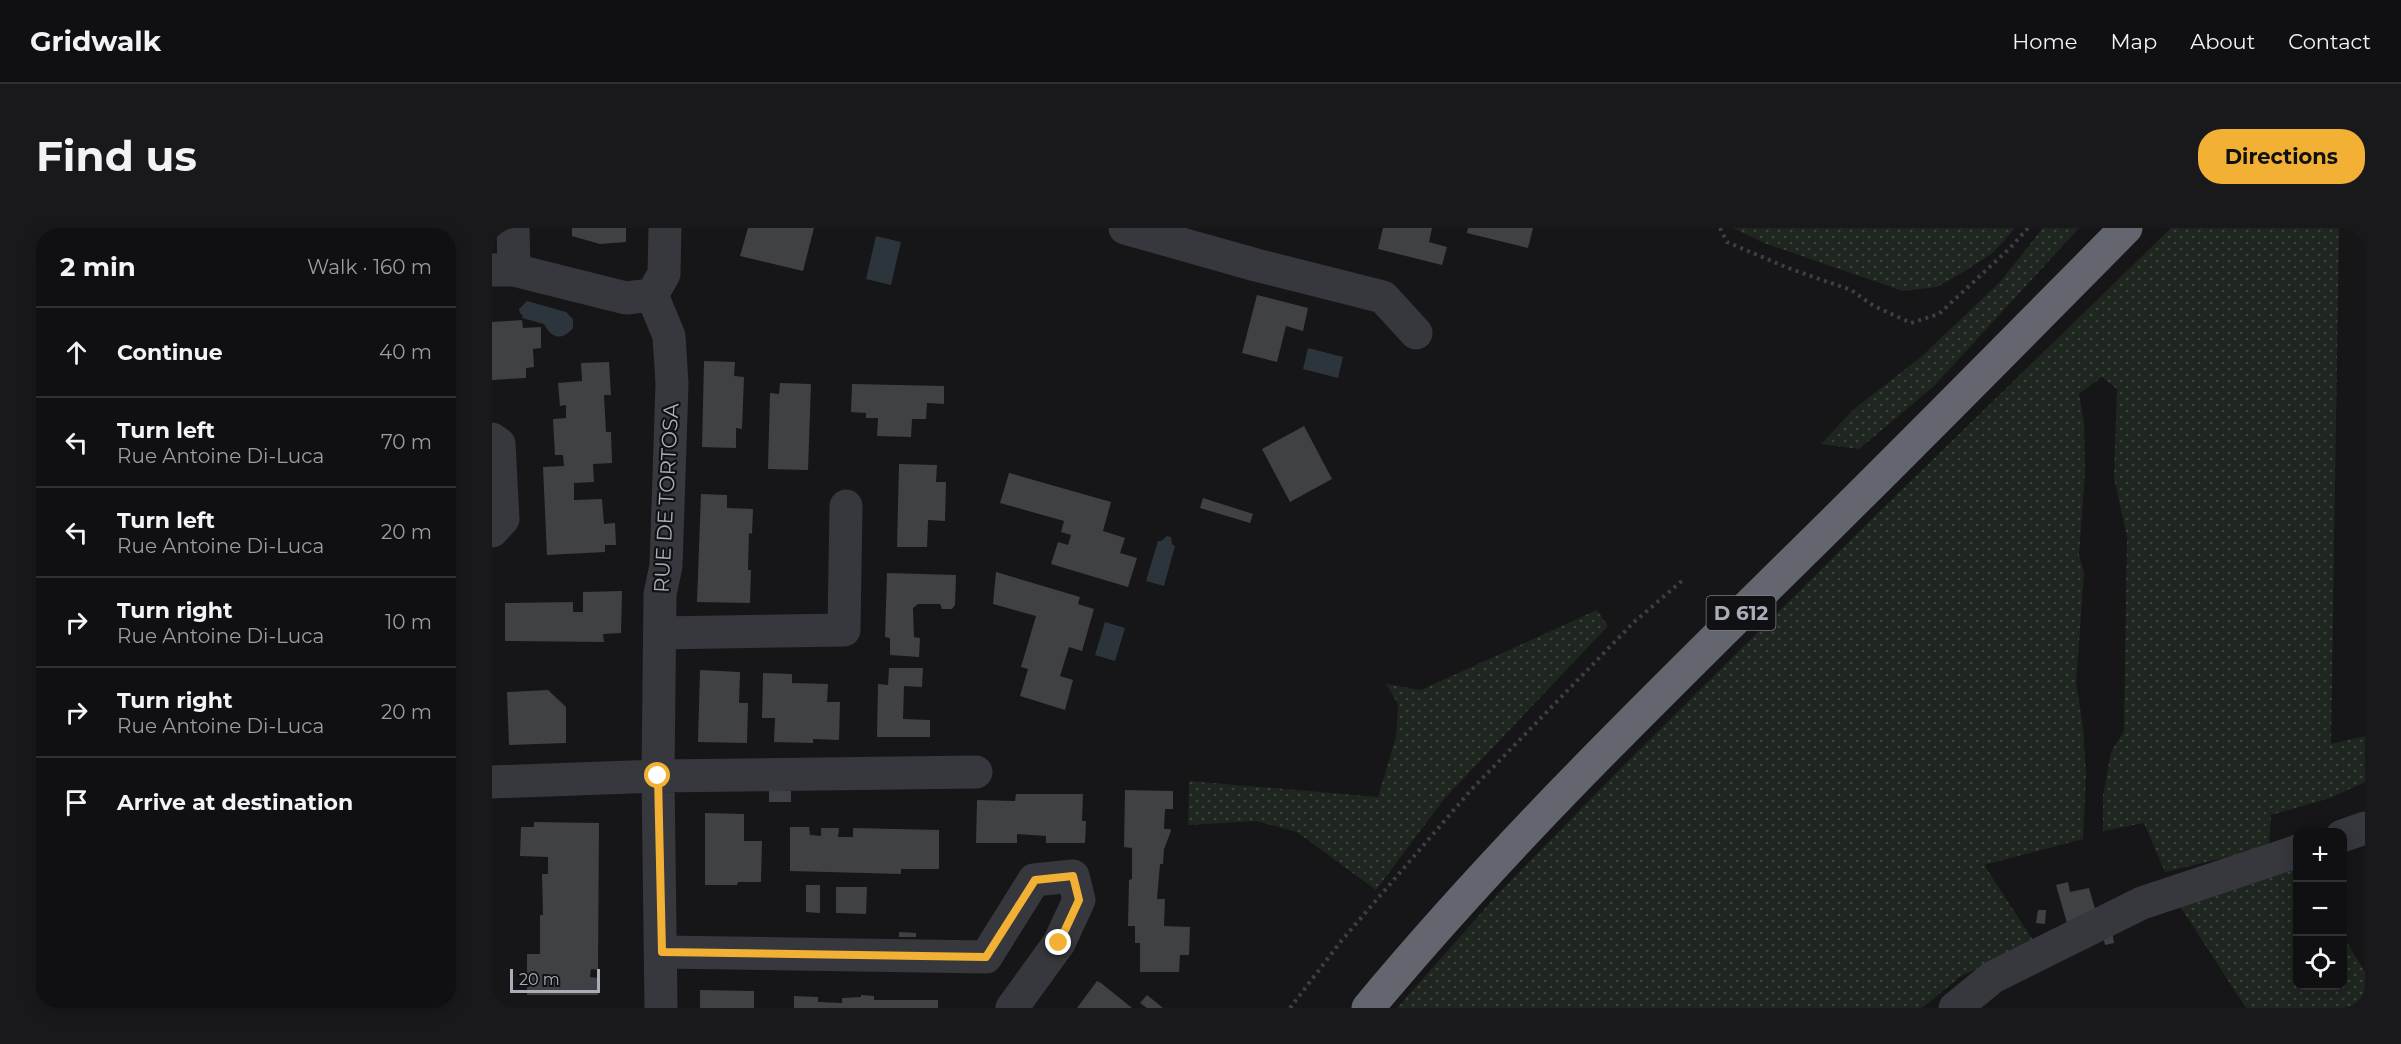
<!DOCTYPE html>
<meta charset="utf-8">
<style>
:root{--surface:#101012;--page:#19191b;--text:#f1f3f6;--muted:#9c9d9f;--line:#303032;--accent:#f2b134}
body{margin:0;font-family:Montserrat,sans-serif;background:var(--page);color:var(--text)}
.controls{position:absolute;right:18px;bottom:18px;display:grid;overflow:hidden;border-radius:12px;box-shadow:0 3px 15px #0003}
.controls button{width:54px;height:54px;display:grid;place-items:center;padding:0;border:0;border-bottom:2px solid var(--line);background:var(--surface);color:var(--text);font:30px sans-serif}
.scale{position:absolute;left:18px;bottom:15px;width:90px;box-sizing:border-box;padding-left:6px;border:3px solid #a8adb8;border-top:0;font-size:16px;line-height:21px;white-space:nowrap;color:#a8adb8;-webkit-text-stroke:4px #111113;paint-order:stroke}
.stop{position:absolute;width:18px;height:18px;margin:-14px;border:4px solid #f2b134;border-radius:50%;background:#fff}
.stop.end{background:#f2b134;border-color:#fff;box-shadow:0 2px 6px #0008}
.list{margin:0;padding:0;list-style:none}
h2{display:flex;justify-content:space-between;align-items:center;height:78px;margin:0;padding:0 24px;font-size:26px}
h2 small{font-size:20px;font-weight:400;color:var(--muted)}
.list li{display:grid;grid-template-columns:39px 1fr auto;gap:18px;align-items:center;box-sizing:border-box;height:90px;padding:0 24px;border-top:2px solid var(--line)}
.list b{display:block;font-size:22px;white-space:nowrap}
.list p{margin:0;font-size:20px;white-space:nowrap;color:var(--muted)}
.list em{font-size:20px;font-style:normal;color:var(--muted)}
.icon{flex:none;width:33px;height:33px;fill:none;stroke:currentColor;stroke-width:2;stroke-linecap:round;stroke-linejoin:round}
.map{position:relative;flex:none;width:1873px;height:780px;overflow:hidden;border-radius:24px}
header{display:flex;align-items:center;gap:36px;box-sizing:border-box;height:84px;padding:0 30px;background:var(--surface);border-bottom:2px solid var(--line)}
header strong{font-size:28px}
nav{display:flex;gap:33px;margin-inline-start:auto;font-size:21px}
.intro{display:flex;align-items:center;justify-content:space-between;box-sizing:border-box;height:144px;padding:0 36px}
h1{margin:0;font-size:42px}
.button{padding:15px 27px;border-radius:24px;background:var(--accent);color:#111;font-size:21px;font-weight:700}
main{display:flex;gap:36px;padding:0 36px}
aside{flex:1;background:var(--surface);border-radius:24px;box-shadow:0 3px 15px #0003}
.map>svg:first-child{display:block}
.grass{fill:url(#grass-dots)}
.water{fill:#2c353c}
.building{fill:#404145}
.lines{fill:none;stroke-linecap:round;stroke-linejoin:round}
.path{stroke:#3d3f44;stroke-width:4;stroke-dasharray:3 4.5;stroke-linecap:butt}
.minor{stroke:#37383d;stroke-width:33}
.highway{stroke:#63666e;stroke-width:33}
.route{stroke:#f2b134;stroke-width:8}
.labels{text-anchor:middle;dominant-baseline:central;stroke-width:4.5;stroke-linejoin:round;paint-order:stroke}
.shield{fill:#111113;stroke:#7b7e86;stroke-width:1.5}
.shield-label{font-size:20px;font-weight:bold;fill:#a8adb8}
.street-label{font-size:21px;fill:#a8adb8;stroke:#111113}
</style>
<header>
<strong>Gridwalk</strong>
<nav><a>Home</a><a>Map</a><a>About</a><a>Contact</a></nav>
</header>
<div class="intro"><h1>Find us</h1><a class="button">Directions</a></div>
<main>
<aside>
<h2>2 min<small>Walk · 160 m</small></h2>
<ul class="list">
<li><svg class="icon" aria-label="ahead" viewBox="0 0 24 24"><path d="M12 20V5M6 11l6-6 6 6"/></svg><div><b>Continue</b></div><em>40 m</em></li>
<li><svg class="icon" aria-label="left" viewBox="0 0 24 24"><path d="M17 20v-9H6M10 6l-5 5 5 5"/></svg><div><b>Turn left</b><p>Rue Antoine Di-Luca</p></div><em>70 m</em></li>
<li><svg class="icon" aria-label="left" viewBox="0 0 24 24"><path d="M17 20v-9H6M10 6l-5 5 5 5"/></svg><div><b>Turn left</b><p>Rue Antoine Di-Luca</p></div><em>20 m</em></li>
<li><svg class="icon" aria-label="right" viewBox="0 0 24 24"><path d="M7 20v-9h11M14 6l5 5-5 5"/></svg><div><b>Turn right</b><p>Rue Antoine Di-Luca</p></div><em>10 m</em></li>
<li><svg class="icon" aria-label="right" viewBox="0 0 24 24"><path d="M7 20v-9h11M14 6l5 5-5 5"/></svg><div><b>Turn right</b><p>Rue Antoine Di-Luca</p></div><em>20 m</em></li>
<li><svg class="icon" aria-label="arrive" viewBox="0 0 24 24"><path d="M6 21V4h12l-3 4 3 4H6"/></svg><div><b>Arrive at destination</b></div></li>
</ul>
</aside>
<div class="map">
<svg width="1873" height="780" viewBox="0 0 1873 780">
<defs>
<pattern id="grass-dots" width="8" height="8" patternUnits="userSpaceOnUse" patternTransform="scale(1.5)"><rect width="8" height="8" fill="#1e261f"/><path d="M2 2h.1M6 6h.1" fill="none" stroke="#3c433d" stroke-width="1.8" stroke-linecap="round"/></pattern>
</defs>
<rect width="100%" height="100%" fill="#161618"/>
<path class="grass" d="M1241 0H1523L1502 24 1473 43 1445 59 1411 63 1272 15Z
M1551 0H1587L1441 159 1367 221 1329 216 1361 182 1429 129 1508 54Z
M1679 0H1847L1839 516 1873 508V554L1838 570 1779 587 1777 619 1673 644 1652 595 1611 603V567L1619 524 1632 503 1635 308 1622 250 1625 161 1610 149 1587 166 1592 196 1593 245 1587 327 1592 345 1584 455 1591 499 1594 546 1591 611 1492 637 1543 715 1469 748 1430 780H905L1005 667 1124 545 1387 284Z
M1105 382 1116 398 952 571 884 662 805 604 764 593 696 597 697 553 886 569 904 509 906 476 894 456 929 462Z
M1806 637V758H1850L1851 708 1873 744V780H1754L1686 675Z"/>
<path class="water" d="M384 8 409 14 399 57 374 51Z
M35 73 74 84 81 91V100C70 113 60 111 52 96L30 90 31 88 28 85 27 81Z
M816 120 851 129 846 150 811 141Z
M675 308 679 309 680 316 683 318 672 358 654 353 666 313H669Z
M613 394 633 400 623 433 603 427Z"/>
<path class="building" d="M80 0H134V14L108 16 80 8Z
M256 0H322L311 43 248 28Z
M891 0H940L937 14 955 19 950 37 886 21Z
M976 0H1041L1036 20 975 5Z
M765 67 816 80 811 103 794 98 785 134 750 125Z
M30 92 31 100 49 99V120L41 121 42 139 34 140V150L0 152V94Z
M212 133 243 134 242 148 252 149 250 201 244 200V220L210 219Z
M117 134 119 167H112L114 204H119L120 235 101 236 102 254 82 255V272L110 271 112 296 123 295 124 317H113V324L55 327 51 239 72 238 71 227H63L61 191 74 190V177L68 178 66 155 90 153 89 135Z
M288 155 319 156 316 242 276 241 278 165 287 166Z
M360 156 452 158V176L435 175 434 191H420L419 209 385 208 386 190H374V185L359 184Z
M812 198 840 251 798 274 770 221Z
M407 236 445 237 444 254H454L453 293 436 292 435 319H405Z
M517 245 619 274 611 303 633 310 628 325 645 330 636 359 559 336 566 314 576 317 579 307 569 304 572 293 508 275Z
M209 266 235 267V280L261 281 260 306 257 305 256 342H259L258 375 205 374Z
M711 270 761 286 758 295 708 280Z
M504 344 588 369 586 376 602 381 590 423 577 419 568 448 581 452 573 482 528 468 536 441 529 439 544 388 501 376Z
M395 345 464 347 463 377 460 381H450L448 376H426L421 380 422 409 428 410 427 429 398 427V410L393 409Z
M130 363 129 405 111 406 112 414 13 413V375L81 374V384H91V364Z
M397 440H431L430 459 412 458 411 491 438 492V509H385L386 456 396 457Z
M208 442 248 444 247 475H256L255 515 206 514Z
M271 445 300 446V455L336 456 335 474H348L347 512 321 511V515L282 514 283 490H270Z
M56 462 74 479V515L17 517 15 464Z
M633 562 681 563V581H673L672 601H678L679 603 672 621 671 636H668L665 671H673L672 698 698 699 697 727H688L687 744H648V715H643V698H636L637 652 640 651V620L632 619Z
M277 563H299V574H277Z
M524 566H591L590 593H594L593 615H554V608L525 606V615H484L485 572 523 573Z
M213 585 252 586V613H270L269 654H246L245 657H213Z
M42 594 107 595 106 742 99 741 98 749 106 750V767H35V726H48V687H51L50 646H56V629L28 628 29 599H42Z
M298 599H317L318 607 329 608V600H347L346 609H361V600L447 602V641H409V646L298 643Z
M1576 654 1578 664 1597 660 1604 684 1575 695 1564 657Z
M314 657H328V685L314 684Z
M344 659H375L374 686 344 685Z
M1546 682H1554L1553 696 1544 695Z
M1620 703 1622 715 1613 717 1610 704Z
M407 704 424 705V709H407Z
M605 753 609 755 640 780H585Z
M208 762 262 763V780H208Z
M369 767 382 768V772H446V780H302V768L326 769V774L350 775V770L369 769Z
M655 767 671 780H655L648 775Z"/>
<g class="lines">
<path class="path" d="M1228 0 1235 14 1296 40 1359 62 1382 78 1419 95 1447 86 1518 20 1536 0
M798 780 850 712 979 562 1141 395 1192 351"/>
<path class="minor" d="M21 0 22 42
M633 0 764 37 891 69 924 105
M0 42H22L134 70 160 67
M160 67 177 108 180 156 174 338 168 366 166 548 484 544
M160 67 172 46 173 0
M0 211 7 216 11 291 0 303
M168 405 352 402 354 278
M0 554 166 548 169 780
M1850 608 1873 600
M170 724 494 729 542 652 581 648 587 672 567 715 520 780
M1463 780 1501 749 1650 675 1806 623"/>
<path class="highway" d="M876 780C1009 620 1158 475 1306 329 1416 221 1525 110 1634 0"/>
</g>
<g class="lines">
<path class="route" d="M166 548 170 724 494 729 543 652 581 648 587 672 567 715"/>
</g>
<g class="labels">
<rect class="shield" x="1214.5" y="368" width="69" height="34" rx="4.5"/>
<g class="shield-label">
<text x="1249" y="385">D 612</text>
</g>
<g class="street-label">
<text transform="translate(174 270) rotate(-87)">RUE DE TORTOSA</text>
</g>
</g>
</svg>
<div class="controls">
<button>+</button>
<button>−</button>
<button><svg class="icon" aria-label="locate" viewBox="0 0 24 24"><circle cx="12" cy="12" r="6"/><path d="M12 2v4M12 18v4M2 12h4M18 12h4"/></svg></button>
</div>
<div class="scale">20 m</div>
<div class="stop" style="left:166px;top:548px"></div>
<div class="stop end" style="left:567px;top:715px"></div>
</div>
</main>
